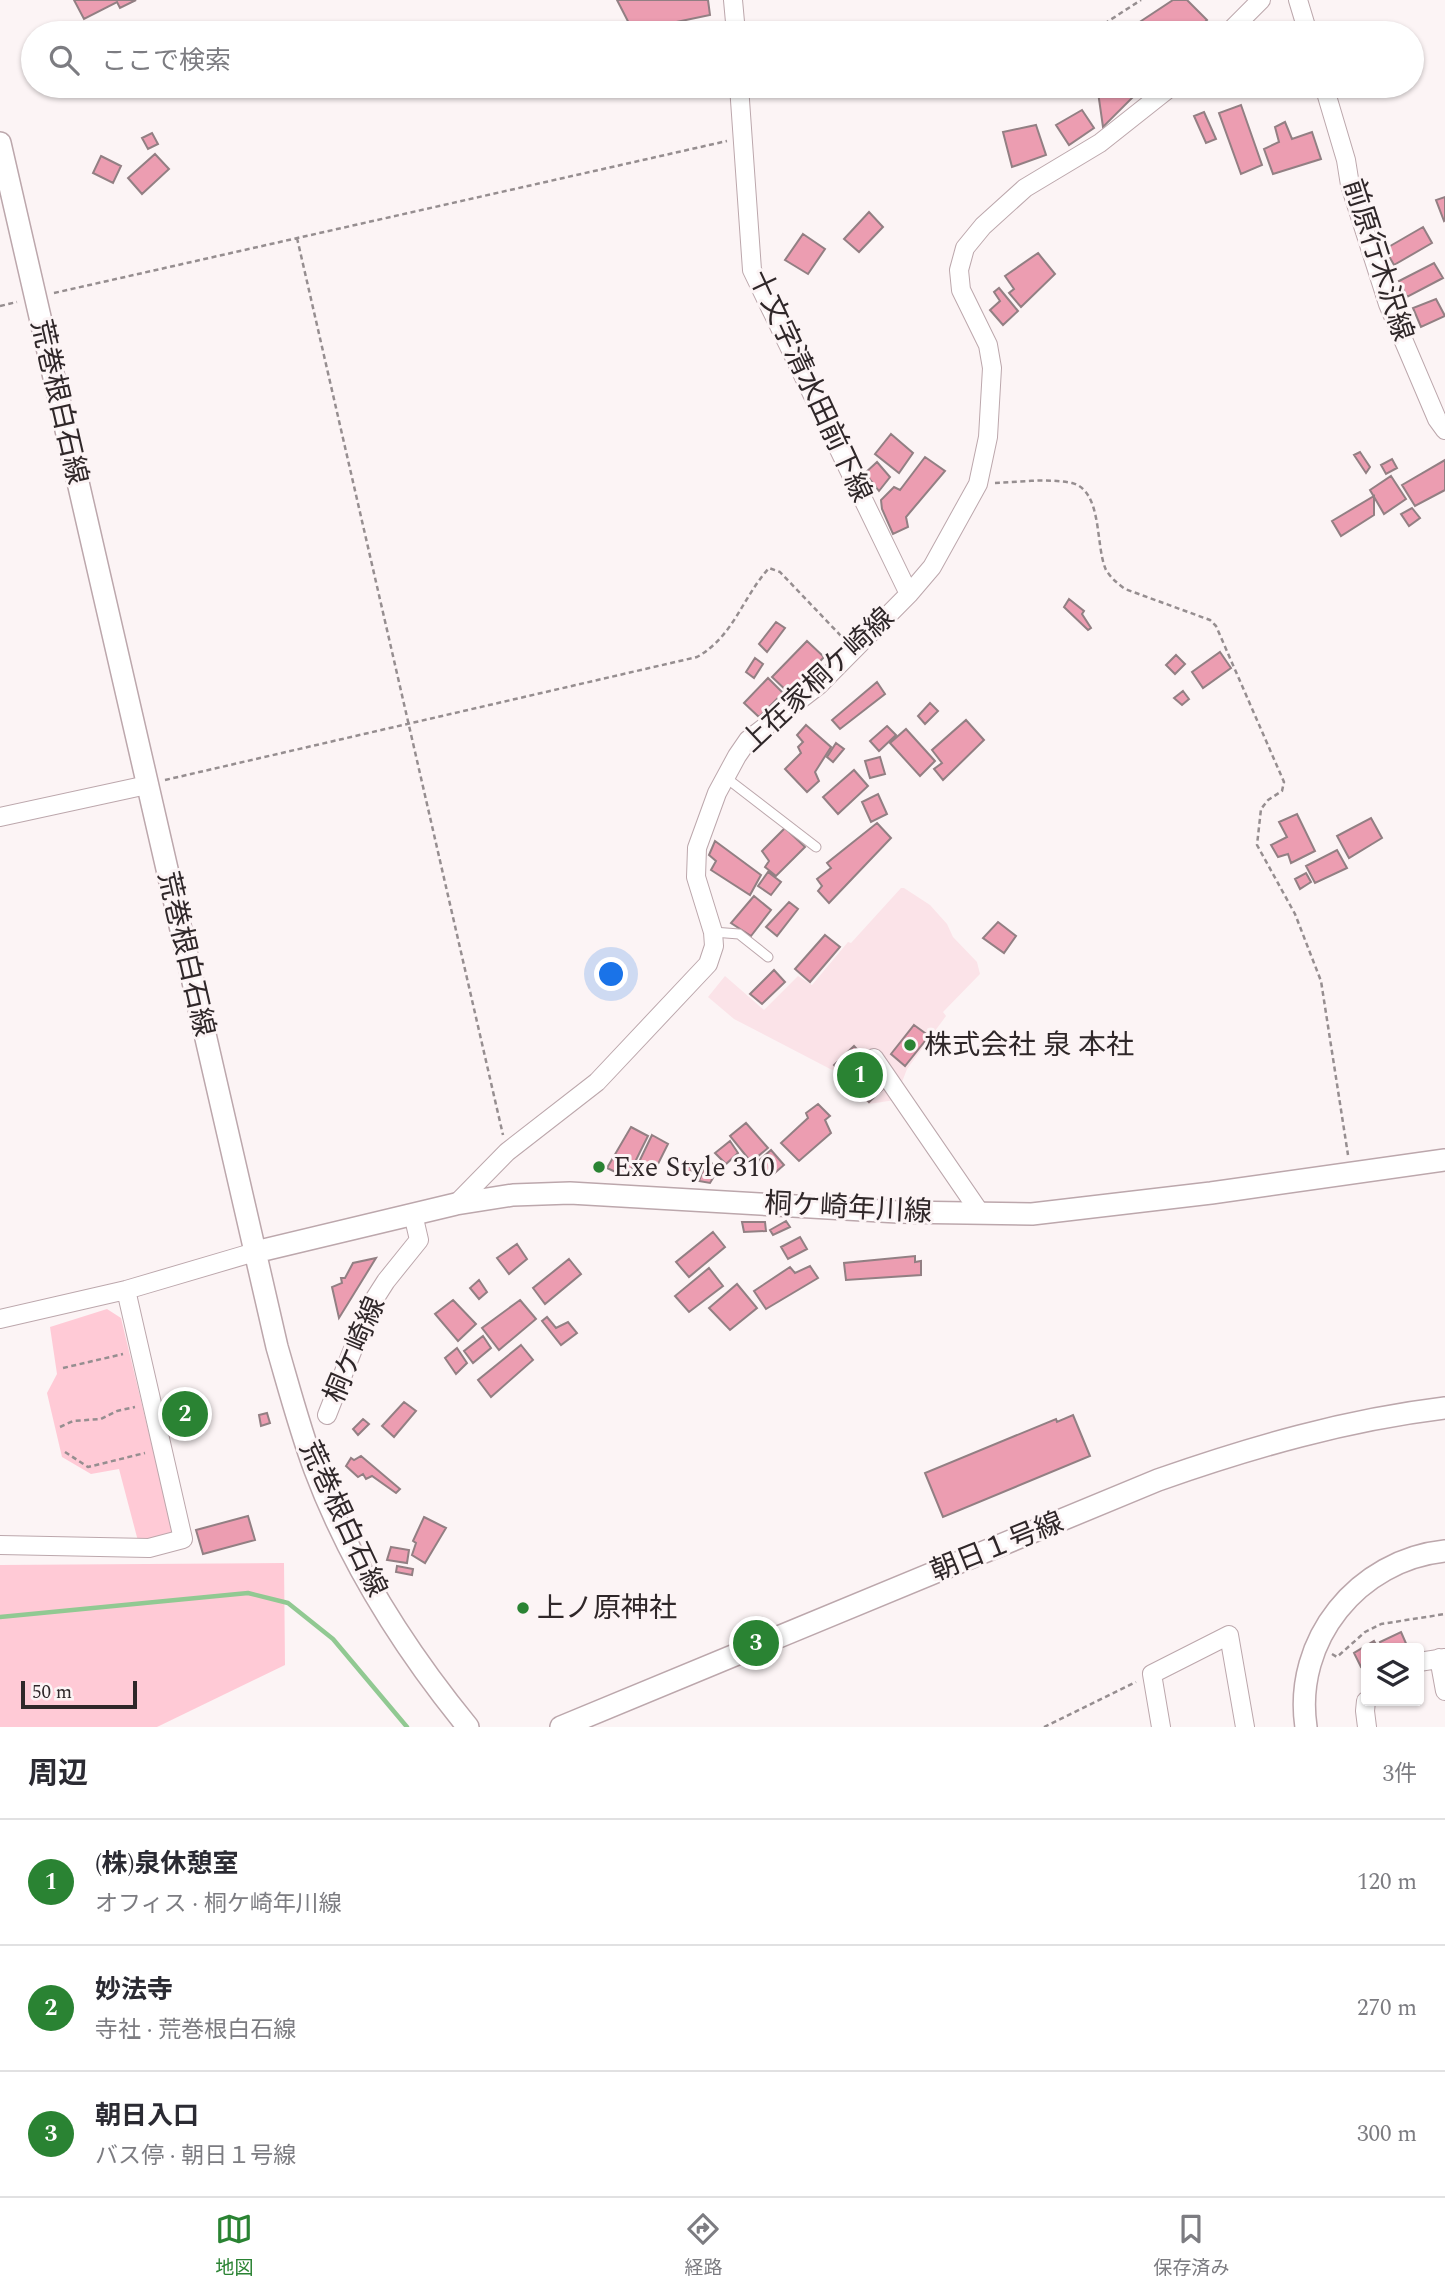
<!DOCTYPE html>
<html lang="ja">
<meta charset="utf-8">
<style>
:root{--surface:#fff;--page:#f2f2f3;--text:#2b2b33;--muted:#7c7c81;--line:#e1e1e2;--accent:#2a8333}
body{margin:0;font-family:Spectral,"Noto Sans JP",serif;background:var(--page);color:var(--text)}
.controls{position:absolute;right:21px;bottom:21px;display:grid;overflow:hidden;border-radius:7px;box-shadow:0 2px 5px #0004}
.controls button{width:63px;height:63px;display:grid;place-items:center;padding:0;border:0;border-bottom:2px solid var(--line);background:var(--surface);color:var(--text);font:35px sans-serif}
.scale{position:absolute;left:21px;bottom:18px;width:116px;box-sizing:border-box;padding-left:7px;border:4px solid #2f2729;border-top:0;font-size:19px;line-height:24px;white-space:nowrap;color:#2f2729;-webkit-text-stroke:5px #fcf4f5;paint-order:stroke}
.you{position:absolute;left:612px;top:975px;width:24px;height:24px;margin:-18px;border:5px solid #fff;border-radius:50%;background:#1a73e8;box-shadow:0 0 0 10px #1a73e833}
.badge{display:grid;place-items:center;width:46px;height:46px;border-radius:50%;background:var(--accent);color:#fff;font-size:23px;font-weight:700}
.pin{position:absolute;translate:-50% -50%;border:4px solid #fff;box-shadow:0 2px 7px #0006}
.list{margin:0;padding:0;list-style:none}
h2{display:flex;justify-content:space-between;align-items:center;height:91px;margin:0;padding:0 28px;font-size:30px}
h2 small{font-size:23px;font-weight:400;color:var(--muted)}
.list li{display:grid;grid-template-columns:46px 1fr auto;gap:21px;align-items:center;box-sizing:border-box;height:126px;padding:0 28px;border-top:2px solid var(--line)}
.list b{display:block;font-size:26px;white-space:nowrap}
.list p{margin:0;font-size:23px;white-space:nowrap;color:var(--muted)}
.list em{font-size:23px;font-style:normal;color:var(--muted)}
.icon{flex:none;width:38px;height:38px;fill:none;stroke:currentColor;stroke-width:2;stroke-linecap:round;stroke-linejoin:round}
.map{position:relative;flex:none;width:1445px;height:1727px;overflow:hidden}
.search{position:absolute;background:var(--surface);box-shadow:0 2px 5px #0004;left:21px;right:21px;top:21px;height:77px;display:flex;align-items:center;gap:18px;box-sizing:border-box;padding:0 24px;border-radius:38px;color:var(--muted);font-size:26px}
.sheet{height:469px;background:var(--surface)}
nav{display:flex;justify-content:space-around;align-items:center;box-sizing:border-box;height:98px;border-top:2px solid var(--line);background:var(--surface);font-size:19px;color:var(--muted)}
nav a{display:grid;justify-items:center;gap:4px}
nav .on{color:var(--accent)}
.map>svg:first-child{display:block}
.built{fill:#fbe3e8}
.green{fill:#ffcad6}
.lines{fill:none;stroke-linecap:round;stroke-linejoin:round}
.stream{stroke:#91c992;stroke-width:4.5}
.building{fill:#ec9db1;stroke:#927f83;stroke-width:2}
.service-casing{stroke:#bca7ac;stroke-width:11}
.minor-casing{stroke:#bca7ac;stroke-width:20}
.tertiary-casing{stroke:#bca7ac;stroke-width:24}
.path{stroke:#968e90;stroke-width:2.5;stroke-dasharray:5 3.5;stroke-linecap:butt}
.service{stroke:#fff;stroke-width:9}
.minor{stroke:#fff;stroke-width:18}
.tertiary{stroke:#fff;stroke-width:21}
.poi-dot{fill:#2a8333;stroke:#fcf4f5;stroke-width:2.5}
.labels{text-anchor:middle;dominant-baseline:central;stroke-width:6;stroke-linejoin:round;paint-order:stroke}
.street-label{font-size:28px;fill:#2f2729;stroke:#fcf4f5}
.poi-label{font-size:28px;fill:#2f2729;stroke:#fcf4f5;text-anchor:start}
</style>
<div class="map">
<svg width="1445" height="1727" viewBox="0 0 1445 1727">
<rect width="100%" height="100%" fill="#fcf4f5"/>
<path class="built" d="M901 888H904L930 905 947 924 953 937 977 962 980 974 943 1012 946 1016 907 1069 895 1100 869 1104 836 1072 734 1019 708 997 725 976 764 1010 798 976 812 985 848 942 851 943Z"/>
<path class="green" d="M107 1309 121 1318 174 1537 138 1541 119 1469 91 1474 62 1457 47 1393 57 1374 50 1327Z
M284 1563 285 1665 157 1727H0V1565Z"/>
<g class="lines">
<path class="stream" d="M0 1617 248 1593 288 1603 333 1639 407 1727"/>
</g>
<path class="building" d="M74 0H136L120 8 117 2 84 19Z
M617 0H708L710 15 633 31Z
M1173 0H1187L1207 20 1194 33H1127L1126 31Z
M1111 86H1133L1135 95 1103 127 1098 92Z
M1241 105 1262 165 1241 174 1219 113Z
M1082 110 1094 128 1069 145 1056 125Z
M1204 112 1216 139 1206 143 1194 116Z
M1285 122 1292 139 1312 132 1321 159 1273 174 1264 149 1279 142 1275 127Z
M1036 125 1046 155 1012 167 1003 132Z
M152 133 158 144 148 149 142 138Z
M155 154 169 169 142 194 128 178Z
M101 156 121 166 113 183 93 173Z
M1445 197V220L1444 221 1436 200Z
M869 212 883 227 859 252 844 239Z
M1423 227 1432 243 1394 265 1385 249Z
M803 234 825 249 808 274 785 260Z
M1038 253 1055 274 1021 307 1009 293 1014 289 1005 276Z
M1434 263 1443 278 1407 297 1399 281Z
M999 288 1018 311 1003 325 990 310 1000 301 994 292Z
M1436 299 1445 316 1421 327 1413 308Z
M891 434 913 453 899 473 875 454Z
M1360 452 1370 467 1366 473 1354 455Z
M925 457 945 471 906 517 908 527 893 534 882 509 881 500 894 487 900 490Z
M1392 459 1397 468 1386 474 1381 465Z
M1445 460V490L1415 506 1402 485Z
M877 462 890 477 879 491 865 473Z
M1391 476 1406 499 1384 514 1370 490Z
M1374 496V515L1341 536 1332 521Z
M1412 508 1420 518 1409 526 1401 514Z
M1069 599 1084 611 1082 614 1091 628 1088 630 1064 607Z
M776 622 785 628 767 652 759 644Z
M807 641 824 657 790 694 772 677Z
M1220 652 1231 668 1203 688 1192 672Z
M1176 655 1185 664 1175 674 1166 665Z
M755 658 763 664 754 678 746 672Z
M768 678 783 693 759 717 744 703Z
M877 682 885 694 840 729 832 720Z
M1183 691 1189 699 1182 705 1174 698Z
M930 703 938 711 925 724 918 716Z
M966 720 984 740 943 780 934 769 942 763 932 750Z
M806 725 831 747 815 772 819 781 807 792 785 769 801 753 798 747 803 742 797 735Z
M887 726 896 735 879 751 870 741Z
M906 729 935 761 920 776 890 743Z
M836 743 844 749 833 762 827 757Z
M880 757 885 774 870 778 865 761Z
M854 770 868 786 838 814 823 797Z
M878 794 887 814 871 822 862 802Z
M1297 814 1315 851 1291 863 1288 854 1278 857 1271 845 1287 837 1279 822Z
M1371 818 1382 838 1349 858 1337 836Z
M877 823 891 838 829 903 818 891 822 886 817 879 831 868 827 863Z
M785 828 805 847 776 876 765 867 769 861 762 851Z
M715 841 761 875 750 895 711 870 716 861 709 855Z
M1337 850 1347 868 1315 883 1306 866Z
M768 872 781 882 771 895 758 886Z
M1306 873 1311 882 1300 889 1295 879Z
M754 896 771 910 751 936 731 923Z
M789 902 798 909 777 936 766 927Z
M998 922 1016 936 1004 953 983 938Z
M825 935 840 947 810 982 795 969Z
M774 970 785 982 762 1004 750 994Z
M914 1025 929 1036 905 1066 891 1054Z
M854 1046 864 1057 862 1061 886 1086 869 1102 834 1065Z
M818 1104 830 1116 825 1120 831 1133 799 1161 781 1143 808 1118 806 1113Z
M746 1123 768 1148 751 1162 730 1136Z
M631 1127 648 1136 632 1168 622 1175 607 1168Z
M652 1135 668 1144 654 1172 638 1164Z
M730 1141 738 1153 726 1164 715 1153Z
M771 1150 784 1165 770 1177 757 1162Z
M707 1160 719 1168 710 1183 699 1181Z
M681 1163 692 1168 689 1177 677 1173Z
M786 1221 790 1227 773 1235 770 1230Z
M742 1222H765L766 1231 744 1232Z
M713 1232 725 1247 689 1277 676 1262Z
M800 1237 807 1249 788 1259 781 1247Z
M517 1244 527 1259 509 1274 497 1258Z
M915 1256V1262L921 1261V1275L846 1280 844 1263Z
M376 1258 339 1318 332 1287 342 1283 341 1278H345L353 1263Z
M569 1259 581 1274 545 1304 533 1288Z
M810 1266 818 1278 766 1309 754 1291 790 1267 795 1273Z
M709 1268 723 1286 689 1312 675 1296Z
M479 1280 487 1292 479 1299 470 1288Z
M737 1284 757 1308 730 1330 709 1308Z
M453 1300 476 1324 458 1341 435 1314Z
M520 1300 536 1319 499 1350 482 1328Z
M547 1317 556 1328 568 1322 577 1333 561 1345 542 1321Z
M483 1336 491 1348 473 1363 464 1351Z
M521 1345 533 1360 491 1397 478 1380Z
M457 1348 467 1363 456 1374 445 1358Z
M185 1399 190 1423 166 1427 161 1403Z
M404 1402 416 1411 394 1437 382 1426Z
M267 1413 270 1423 261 1426 259 1415Z
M1073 1415 1090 1456 943 1517 925 1473 1056 1419 1057 1422Z
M363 1419 369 1424 358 1435 353 1429Z
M361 1456 400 1489 396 1493 372 1476 366 1479 363 1474 358 1477 346 1466 351 1458 354 1460Z
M248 1516 255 1540 203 1554 196 1530Z
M424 1517 446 1528 425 1563 412 1555 416 1543 413 1541Z
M391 1547 409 1550 407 1563 387 1560Z
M397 1566 413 1569 412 1575 396 1572Z
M1401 1632 1408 1648H1383L1380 1642Z
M1374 1641 1378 1648H1366V1665L1361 1667 1354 1653Z"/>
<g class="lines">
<defs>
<path id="service" d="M725 777 816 847
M713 932 739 934 768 957"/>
<path id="minor" d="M733 0 736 33
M1298 0 1308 33
M1228 33 1261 0
M739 86 752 270 909 594
M1324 86 1346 160 1350 185 1388 304 1437 419 1445 430
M0 817 147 785
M874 1058 981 1214
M456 1204 507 1152 597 1082 708 964 714 946 713 932 696 877 697 848 717 793 737 756 748 740 819 685 909 594 932 567 978 484 988 437 992 368 988 345 961 290 959 270 965 248 983 226 1025 188 1100 143 1172 86
M0 1319 126 1290 255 1252
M327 1415 370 1306 386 1281 419 1240 413 1214
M0 1545 149 1548 183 1539 126 1290
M1439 1658 1445 1691
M1419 1662 1445 1658
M1366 1701 1365 1711 1367 1727
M1161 1727 1152 1674 1229 1635 1245 1727"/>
<path id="tertiary" d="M0 143 277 1347C289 1388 300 1430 315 1470 350 1563 405 1650 468 1727
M255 1252 456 1204 513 1195 570 1193 898 1212 1032 1214 1211 1193 1445 1160
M561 1727 1158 1480C1252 1447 1346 1420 1445 1408
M1306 1727C1293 1640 1358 1560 1445 1551"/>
</defs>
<use href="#service" class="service-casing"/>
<use href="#minor" class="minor-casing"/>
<use href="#tertiary" class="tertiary-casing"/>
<path class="path" d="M1090 33 1141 0
M757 90 861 96 889 93 920 86
M297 238 503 1135
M54 293 727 141
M0 306 17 302
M995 483C1020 482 1047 478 1072 483 1103 491 1095 546 1106 570 1111 578 1117 583 1125 589L1210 620 1216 626 1284 782 1282 791 1268 800 1261 809 1257 845 1295 914 1321 981 1348 1155
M165 780 697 657C734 636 742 598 769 568L780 572 842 637
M63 1368 123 1354
M60 1427 73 1421 101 1419 117 1411 135 1407
M65 1452 88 1467 145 1453
M1332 1654 1337 1657 1365 1632 1381 1624 1445 1614
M1044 1727 1136 1682"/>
<use href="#service" class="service"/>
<use href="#minor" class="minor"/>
<use href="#tertiary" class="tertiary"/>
</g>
<g class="poi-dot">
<circle cx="910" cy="1045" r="7"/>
<circle cx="599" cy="1167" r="7"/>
<circle cx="523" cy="1608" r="7"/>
</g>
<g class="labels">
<g class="street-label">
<text transform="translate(1378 260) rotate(72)">前原行木沢線</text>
<text transform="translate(810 386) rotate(65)">十文字清水田前下線</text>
<text transform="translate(59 402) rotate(77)">荒巻根白石線</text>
<text transform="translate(818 680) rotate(-43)">上在家桐ケ崎線</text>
<text transform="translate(186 954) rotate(77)">荒巻根白石線</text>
<text transform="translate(848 1208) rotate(3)">桐ケ崎年川線</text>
<text transform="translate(355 1350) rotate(-67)">桐ケ崎線</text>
<text transform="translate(343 1519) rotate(65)">荒巻根白石線</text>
<text transform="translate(997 1547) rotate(-22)">朝日１号線</text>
</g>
<g class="poi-label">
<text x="924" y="1045">株式会社 泉 本社</text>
<text x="613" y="1167">Exe Style 310</text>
<text x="537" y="1608">上ノ原神社</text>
</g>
</g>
</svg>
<div class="controls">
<button><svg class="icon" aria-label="layers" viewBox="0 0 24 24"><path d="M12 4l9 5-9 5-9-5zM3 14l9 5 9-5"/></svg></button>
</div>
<div class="scale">50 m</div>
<div class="you"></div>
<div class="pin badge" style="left:860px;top:1075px">1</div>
<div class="pin badge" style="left:185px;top:1414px">2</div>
<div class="pin badge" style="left:756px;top:1643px">3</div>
<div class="search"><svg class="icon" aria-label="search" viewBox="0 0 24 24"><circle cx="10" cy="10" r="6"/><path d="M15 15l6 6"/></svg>ここで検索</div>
</div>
<section class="sheet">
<h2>周辺<small>3件</small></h2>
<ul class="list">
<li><span class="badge">1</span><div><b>(株)泉休憩室</b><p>オフィス · 桐ケ崎年川線</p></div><em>120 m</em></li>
<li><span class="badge">2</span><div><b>妙法寺</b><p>寺社 · 荒巻根白石線</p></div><em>270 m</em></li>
<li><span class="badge">3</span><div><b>朝日入口</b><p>バス停 · 朝日１号線</p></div><em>300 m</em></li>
</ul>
</section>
<nav>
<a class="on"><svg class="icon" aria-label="map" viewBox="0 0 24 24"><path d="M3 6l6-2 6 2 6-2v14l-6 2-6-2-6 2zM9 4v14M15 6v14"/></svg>地図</a>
<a><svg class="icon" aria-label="directions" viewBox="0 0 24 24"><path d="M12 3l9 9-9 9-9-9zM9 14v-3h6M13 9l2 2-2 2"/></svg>経路</a>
<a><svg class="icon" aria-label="saved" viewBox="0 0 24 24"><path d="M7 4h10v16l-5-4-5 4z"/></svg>保存済み</a>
</nav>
